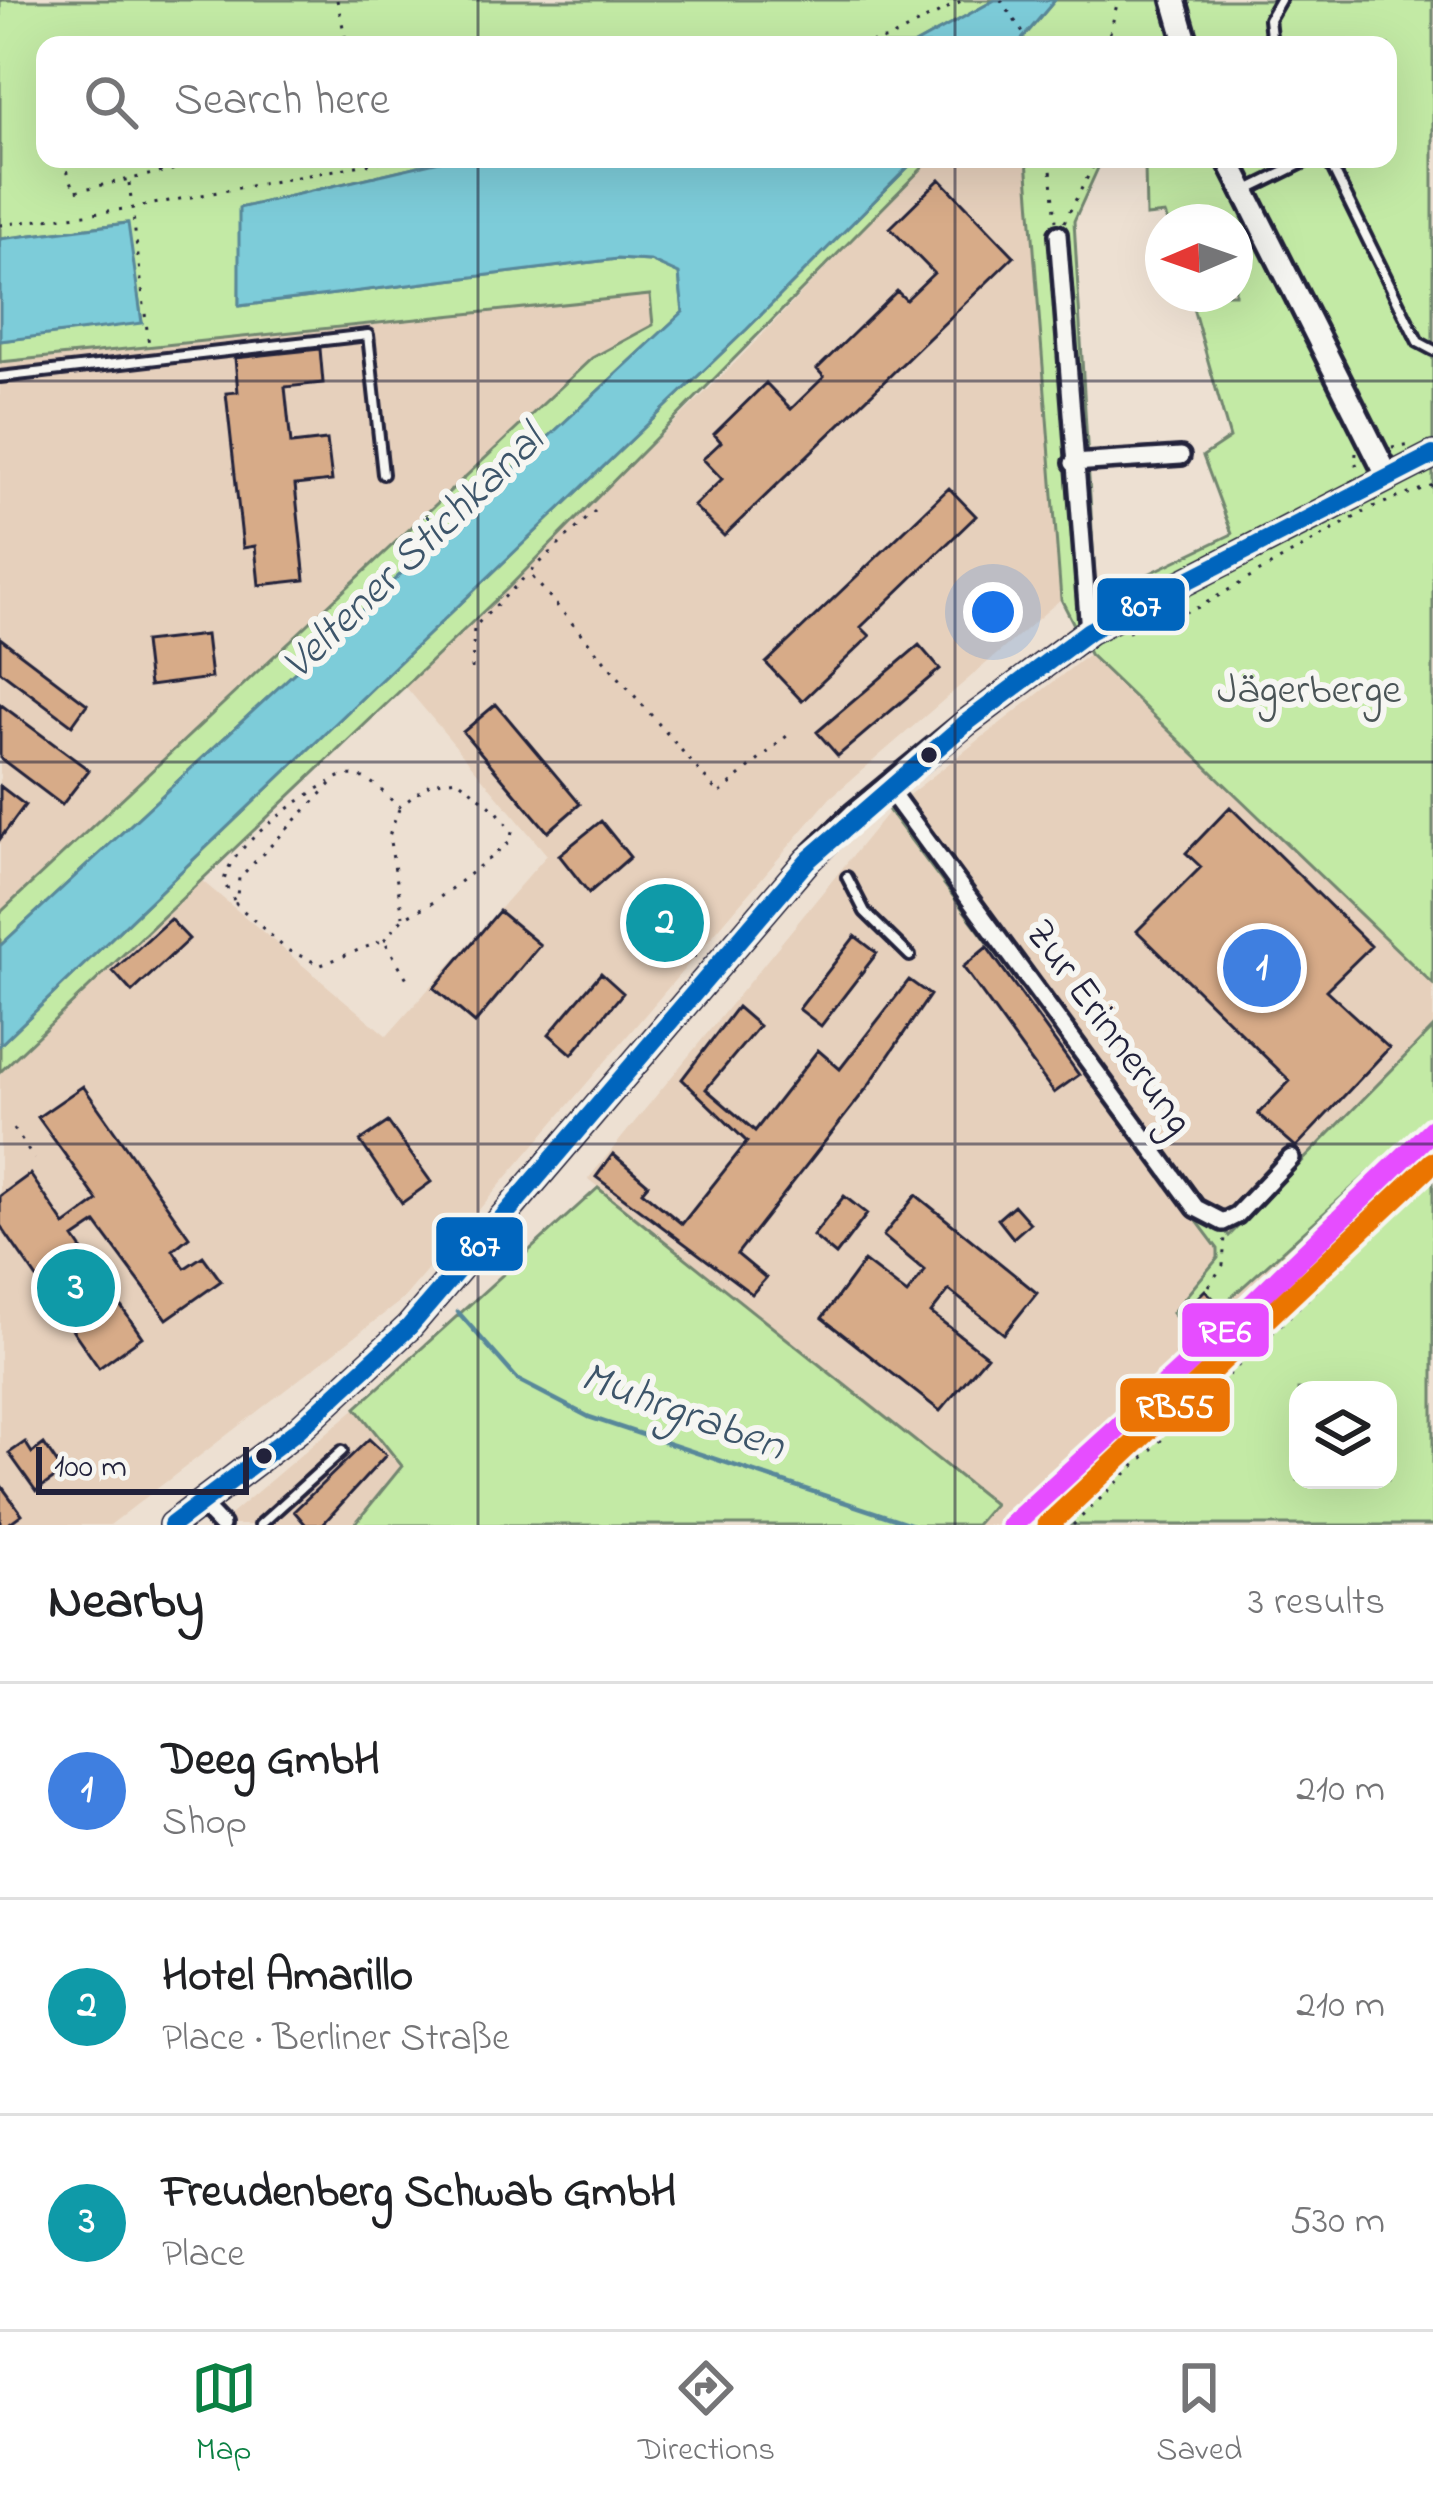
<!DOCTYPE html>
<meta charset="utf-8">
<style>
:root{--surface:#fff;--page:#f2f2f2;--text:#202124;--muted:#757577;--line:#e0e0e0;--accent:#0b8043}
body{margin:0;font-family:"Indie Flower",sans-serif;background:var(--page);color:var(--text)}
.controls{position:absolute;right:36px;bottom:36px;display:grid;overflow:hidden;border-radius:24px;box-shadow:0 12px 48px #0002}
.controls button{width:108px;height:108px;display:grid;place-items:center;padding:0;border:0;border-bottom:3px solid var(--line);background:var(--surface);color:var(--text);font:60px sans-serif}
.compass{position:absolute;left:1145px;top:204px;width:108px;height:108px;border-radius:50%;background:var(--surface);box-shadow:0 12px 48px #0002;rotate:268deg}
.scale{position:absolute;left:36px;bottom:30px;width:213px;box-sizing:border-box;padding-left:12px;border:6px solid #22223b;border-top:0;font-size:33px;line-height:42px;white-space:nowrap;color:#22223b;-webkit-text-stroke:9px #f6f6f2;paint-order:stroke}
.you{position:absolute;left:993px;top:612px;width:42px;height:42px;margin:-30px;border:9px solid #fff;border-radius:50%;background:#1a73e8;box-shadow:0 0 0 18px #1a73e833}
.badge{display:grid;place-items:center;width:78px;height:78px;border-radius:50%;background:var(--accent);color:#fff;font-size:39px;font-weight:700}
.pin{position:absolute;translate:-50% -50%;border:6px solid #fff;box-shadow:0 3px 12px #0006}
.list{margin:0;padding:0;list-style:none}
h2{display:flex;justify-content:space-between;align-items:center;height:156px;margin:0;padding:0 48px;font-size:51px}
h2 small{font-size:39px;font-weight:400;color:var(--muted)}
.list li{display:grid;grid-template-columns:78px 1fr auto;gap:36px;align-items:center;box-sizing:border-box;height:216px;padding:0 48px;border-top:3px solid var(--line)}
.list b{display:block;font-size:45px;white-space:nowrap}
.list p{margin:0;font-size:39px;white-space:nowrap;color:var(--muted)}
.list em{font-size:39px;font-style:normal;color:var(--muted)}
.icon{flex:none;width:66px;height:66px;fill:none;stroke:currentColor;stroke-width:2;stroke-linecap:round;stroke-linejoin:round}
.map{position:relative;flex:none;width:1433px;height:1525px;overflow:hidden}
.search{position:absolute;background:var(--surface);box-shadow:0 12px 48px #0002;left:36px;right:36px;top:36px;height:132px;display:flex;align-items:center;gap:30px;box-sizing:border-box;padding:0 42px;border-radius:24px;color:var(--muted);font-size:45px}
.sheet{height:804px;background:var(--surface)}
nav{display:flex;justify-content:space-around;align-items:center;box-sizing:border-box;height:168px;border-top:3px solid var(--line);background:var(--surface);font-size:33px;color:var(--muted)}
nav a{display:grid;justify-items:center;gap:6px}
nav .on{color:var(--accent)}
.map>svg:first-child{display:block}
.built{fill:#e6d0bc}
.green{fill:#c3eaa5;stroke:#728670;stroke-width:3;fill-rule:evenodd}
.water{fill:#7dccd9;stroke:#59889a;stroke-width:3}
.lines{fill:none;stroke-linecap:round;stroke-linejoin:round}
.stream{stroke:#59889a;stroke-width:4.5}
.building{fill:#d7ab88;stroke:#22223b;stroke-width:3}
.service-casing{stroke:#22223b;stroke-width:16}
.minor-casing{stroke:#22223b;stroke-width:24}
.secondary-casing{stroke:#22223b;stroke-width:30}
.path{stroke:#22223b;stroke-width:3;stroke-dasharray:3 9;stroke-linecap:butt}
.service{stroke:#f6f6f2;stroke-width:8}
.minor{stroke:#f6f6f2;stroke-width:15}
.secondary{stroke:#f6f6f2;stroke-width:21}
.rail{stroke:#22223b;stroke-width:4.5}
.bus-1-casing{stroke:#f6f6f2;stroke-width:27}
.bus-1{stroke:#0065bd;stroke-width:18}
.rail-1-casing{stroke:#f6f6f2;stroke-width:30}
.rail-2-casing{stroke:#f6f6f2;stroke-width:30}
.rail-1{stroke:#e64dff;stroke-width:21}
.rail-2{stroke:#eb7405;stroke-width:21}
.grid{fill:none;stroke:#22223b;stroke-width:3;stroke-opacity:0.55}
.bus-dot{fill:#22223b;stroke:#f6f6f2;stroke-width:4.5}
.labels{text-anchor:middle;dominant-baseline:central;stroke-width:12;stroke-linejoin:round;paint-order:stroke}
.park-label{font-size:42px;fill:#4a5456;stroke:#f6f6f2}
.street-label{font-size:42px;fill:#22223b;stroke:#f6f6f2}
.water-label{font-size:45px;font-style:italic;fill:#3d556a;stroke:#f6f6f2}
.line-badge{stroke:#f6f6f2;stroke-width:4.5}
.badge-label{font-size:33px;text-anchor:middle;font-weight:bold;fill:#fff}
</style>
<div class="map">
<svg width="1433" height="1525" viewBox="0 0 1433 1525">
<rect width="100%" height="100%" fill="#ede0d2"/>
<filter id="ink" filterUnits="userSpaceOnUse"><feTurbulence type="fractalNoise" baseFrequency=".00833" numOctaves="2"/><feDisplacementMap in="SourceGraphic" scale="24" xChannelSelector="R" yChannelSelector="G"/><feConvolveMatrix kernelMatrix="1 2 1 2 8 2 1 2 1" color-interpolation-filters="sRGB"/></filter>
<g filter="url(#ink)">
<path class="built" d="M931 159H1027L1061 599 830 798 402 1300 110 1525H0V1072L201 880 387 1036 547 855 405 686 727 371Z
M651 295 653 325 592 359 0 913V362Z
M1089 654 1433 984V1028L1229 1236 906 797Z
M889 811 1218 1250V1258L1172 1313 1192 1333 1433 1114V1168L1063 1525H976L993 1504 588 1179Z
M356 1408 402 1466 354 1525H218Z"/>
<path class="green" d="M0 0H995L913 45H45V159H448L240 208 239 306 617 259 650 261 679 274 683 312 0 946V913L592 358 653 325 650 295 0 362V341L142 322 127 223 0 239Z
M1055 0H1433V984L1089 654 1061 599 1027 159H1102L1074 221 1096 599 1232 534 1203 456 1230 438 1189 294H1235V222H1168L1165 214 1146 216 1145 164 1132 159H1388V45H1017Z
M916 159H931L508 588 0 1072V1045L747 329Z
M906 796 1229 1236 1433 1028V1114L1191 1334 1172 1313 1218 1258V1249L889 811Z
M1433 1168V1525H1063ZM1298 1390H1388V1480H1298Z
M598 1188 994 1504 976 1525H354L402 1466 356 1408Z"/>
<path class="water" d="M995 0H1055L1017 45H913Z
M448 159H916L747 329 0 1045V946L683 312 679 274 650 261 617 259 239 306V208Z
M128 223 142 323 0 341V239Z"/>
<g class="lines">
<path class="stream" d="M458 1312 518 1380 589 1417 913 1525"/>
</g>
<path class="building" d="M940 179 1014 256 724 536 694 506 722 479 703 459 721 442 714 434 766 383 791 409 824 377 817 369 897 291 906 300 934 273 890 228Z
M320 349 323 383 285 387 291 444 327 440 332 481 295 485 305 580 259 585 255 546 243 548 226 393 238 392 235 358Z
M949 488 976 516 861 627 870 636 802 701 766 663Z
M206 635 211 678 149 686 144 642Z
M0 638 87 704 72 725 0 671Z
M919 645 940 669 838 756 817 732Z
M0 704 89 770 62 805 0 758Z
M496 704 580 804 548 832 463 732Z
M0 786 25 805 0 839Z
M1230 807 1371 946 1326 990 1389 1048 1296 1147 1258 1114 1290 1081 1137 931 1201 867 1186 853Z
M601 821 630 857 589 893 559 855Z
M673 887 699 910 647 963 625 943Z
M499 911 540 945 475 1023 434 988Z
M170 919 189 939 132 992 113 971Z
M855 936 877 953 821 1026 799 1009Z
M987 947 1079 1075 1054 1093 963 967Z
M601 973 623 993 572 1054 549 1034Z
M909 980 930 995 866 1089 737 1254 766 1278 752 1294 596 1177 613 1154 648 1184 642 1191 682 1224 747 1142 682 1079 737 1007 759 1026 706 1089 755 1131 818 1050 840 1069Z
M83 1086 189 1237 173 1250 185 1268 203 1256 221 1281 167 1319 96 1223 74 1238 142 1337 99 1368 0 1225V1196L30 1174 65 1225 98 1201 38 1117Z
M388 1122 431 1182 402 1203 360 1141Z
M916 1195 1037 1293 1004 1334 949 1290 931 1313 987 1356 940 1411 822 1318 864 1261 907 1294 925 1271 883 1236Z
M844 1196 867 1214 836 1255 813 1236Z
M1014 1205 1030 1223 1013 1238 998 1219Z
M1205 1290 1218 1303 1192 1329 1179 1316Z
M369 1439 386 1455 322 1525H306L294 1511Z
M25 1442 32 1453 44 1444 63 1472 36 1491 9 1453Z
M0 1484 22 1514 7 1525H0Z"/>
<g class="lines">
<defs>
<path id="service" d="M1272 45 1269 19 1280 0
M1328 159 1418 342 1433 350
M1248 190 1311 159
M0 377 368 335 383 474
M847 877 865 912 910 956
M260 1525 342 1451"/>
<path id="minor" d="M1058 234 1089 631
M1073 463 1181 456
M888 788 1196 1208 1223 1222 1237 1215 1291 1158
M201 1504 221 1525"/>
<path id="secondary" d="M1174 0 1187 45
M1228 159 1387 475
M172 1525 299 1429 409 1327 807 861 855 814 966 723 1089 631 1433 455"/>
</defs>
<use href="#service" class="service-casing"/>
<use href="#minor" class="minor-casing"/>
<use href="#secondary" class="secondary-casing"/>
<path class="path" d="M337 0 347 45
M1001 0 1031 45
M859 45 889 39 963 0
M1107 45 1118 0
M63 159 75 191 222 159
M1050 159 1056 221
M129 183 149 346
M1064 222 1097 159
M0 225 132 208 394 159
M1392 448 1412 445
M1356 453 1355 465 1362 462
M1373 507 1433 485
M595 511 529 573 719 794 788 735
M1128 632 1199 607 1364 512
M472 669 474 627 528 574
M399 809 389 836 403 916
M234 900 224 883C226 849 300 798 330 782
M676 939 696 957
M384 940 403 918 434 902 510 842 512 832 496 810 457 779 431 783 399 807C380 790 363 767 337 778L239 878 236 904 287 950 321 965 384 940 409 982
M14 1129 34 1159
M1209 1286 1223 1265 1225 1236
M1073 1525 1433 1178"/>
<use href="#service" class="service"/>
<use href="#minor" class="minor"/>
<use href="#secondary" class="secondary"/>
<path class="rail" d="M1031 1525 1433 1147"/>
<defs>
<path id="bus-1" d="M172 1525 299 1429 409 1327 807 861 966 723 1089 631 1433 455"/>
</defs>
<use href="#bus-1" class="bus-1-casing"/>
<use href="#bus-1" class="bus-1"/>
<defs>
<path id="rail-1" d="M1012 1525 1233 1323 1433 1129"/>
<path id="rail-2" d="M1048 1525 1433 1162"/>
</defs>
<use href="#rail-1" class="rail-1-casing"/>
<use href="#rail-2" class="rail-2-casing"/>
<use href="#rail-1" class="rail-1"/>
<use href="#rail-2" class="rail-2"/>
</g>
</g>
<path class="grid" d="M478 0V45M955 0V45M478 159V1525M955 159V1525M0 381H1433M0 762H1433M0 1144H1433"/>
<g class="bus-dot">
<circle cx="929" cy="755" r="10"/>
<circle cx="264" cy="1456" r="10"/>
</g>
<g class="labels">
<g class="park-label">
<text x="1309" y="691">Jägerberge</text>
</g>
<g class="street-label">
<text transform="translate(1108 1028) rotate(54)">Zur Erinnerung</text>
</g>
<g class="water-label">
<text transform="translate(414 554) rotate(-44)">Veltener Stichkanal</text>
<text transform="translate(682 1413) rotate(20)">Muhrgraben</text>
</g>
</g>
<g class="line-badge">
<rect x="1095" y="576" width="92" height="57" rx="12" fill="#0065bd"/>
<rect x="434" y="1215" width="91" height="58" rx="12" fill="#0065bd"/>
<rect x="1180" y="1301" width="91" height="58" rx="12" fill="#e64dff"/>
<rect x="1118" y="1376" width="114" height="58" rx="12" fill="#eb7405"/>
</g>
<g class="badge-label">
<text x="1141" y="616">807</text>
<text x="480" y="1256">807</text>
<text x="1225" y="1342">RE6</text>
<text x="1175" y="1417">RB55</text>
</g>
</svg>
<div class="controls">
<button><svg class="icon" aria-label="layers" viewBox="0 0 24 24"><path d="M12 4l9 5-9 5-9-5zM3 14l9 5 9-5"/></svg></button>
</div>
<svg class="compass" viewBox="-18 -18 36 36"><path d="M0-13l5 13h-10z" fill="#e53935"/><path d="M0 13l5-13h-10z" fill="#757577"/></svg>
<div class="scale">100 m</div>
<div class="you"></div>
<div class="pin badge" style="left:1262px;top:968px;background:#3f7fe0">1</div>
<div class="pin badge" style="left:665px;top:923px;background:#0f9aa8">2</div>
<div class="pin badge" style="left:76px;top:1288px;background:#0f9aa8">3</div>
<div class="search"><svg class="icon" aria-label="search" viewBox="0 0 24 24"><circle cx="10" cy="10" r="6"/><path d="M15 15l6 6"/></svg>Search here</div>
</div>
<section class="sheet">
<h2>Nearby<small>3 results</small></h2>
<ul class="list">
<li><span class="badge" style="background:#3f7fe0">1</span><div><b>Deeg GmbH</b><p>Shop</p></div><em>210 m</em></li>
<li><span class="badge" style="background:#0f9aa8">2</span><div><b>Hotel Amarillo</b><p>Place · Berliner Straße</p></div><em>210 m</em></li>
<li><span class="badge" style="background:#0f9aa8">3</span><div><b>Freudenberg Schwab GmbH</b><p>Place</p></div><em>530 m</em></li>
</ul>
</section>
<nav>
<a class="on"><svg class="icon" aria-label="map" viewBox="0 0 24 24"><path d="M3 6l6-2 6 2 6-2v14l-6 2-6-2-6 2zM9 4v14M15 6v14"/></svg>Map</a>
<a><svg class="icon" aria-label="directions" viewBox="0 0 24 24"><path d="M12 3l9 9-9 9-9-9zM9 14v-3h6M13 9l2 2-2 2"/></svg>Directions</a>
<a><svg class="icon" aria-label="saved" viewBox="0 0 24 24"><path d="M7 4h10v16l-5-4-5 4z"/></svg>Saved</a>
</nav>
